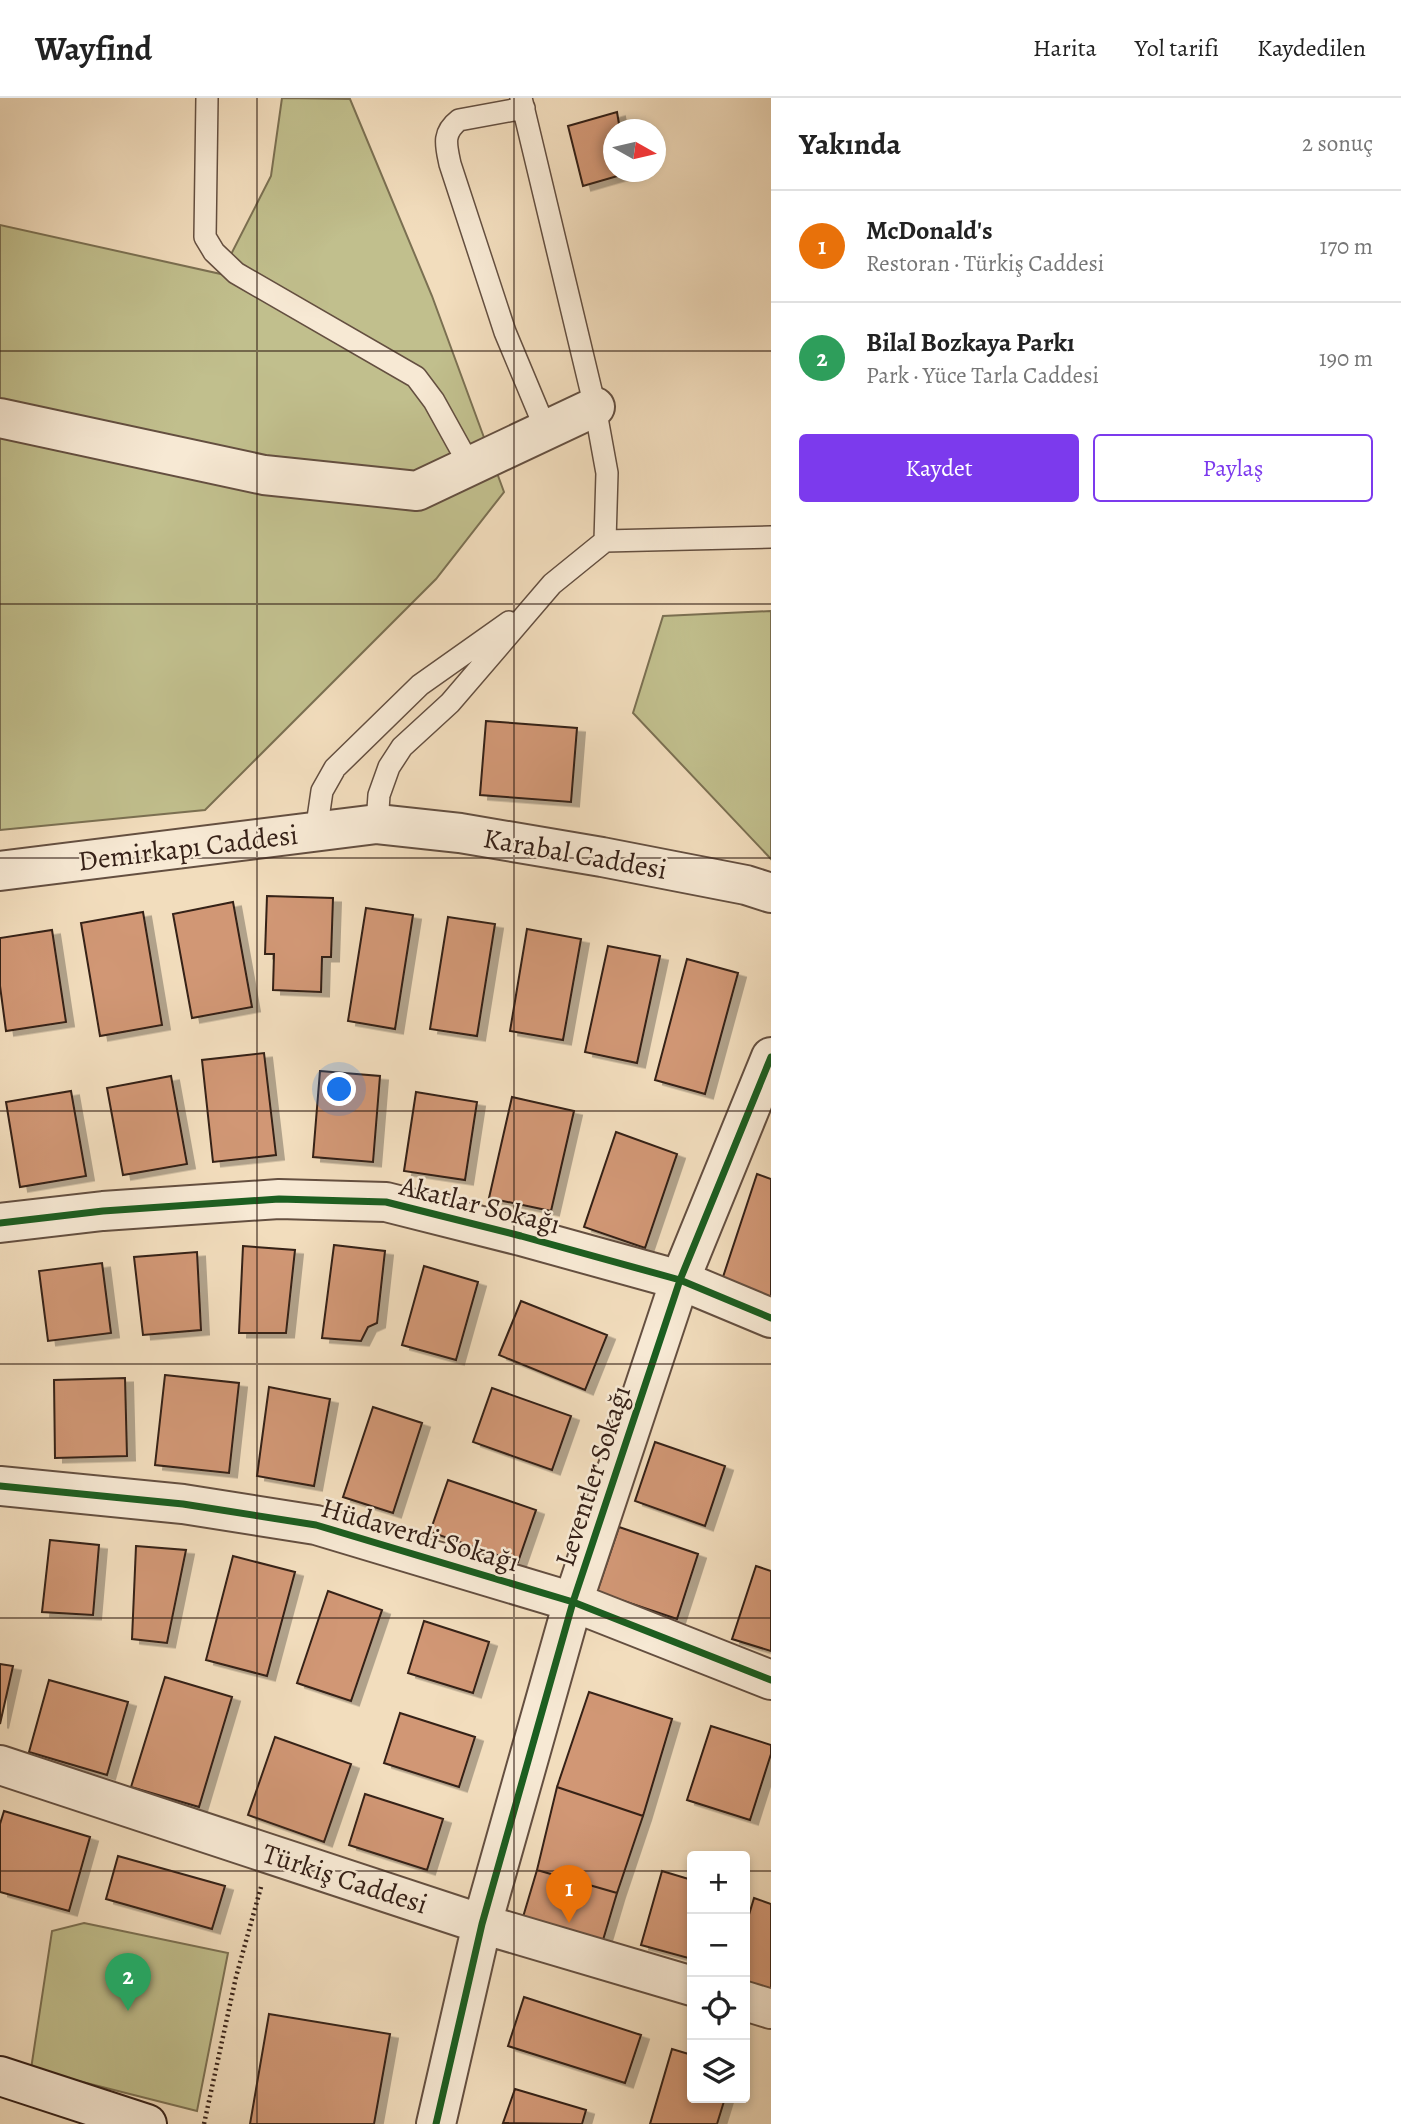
<!DOCTYPE html>
<html lang="tr">
<meta charset="utf-8">
<style>
:root{--surface:#fff;--page:#f2f2f2;--text:#222;--muted:#767676;--line:#e0e0e0;--accent:#7c3aed}
body{margin:0;font-family:Alegreya,serif;background:var(--page);color:var(--text)}
.controls{position:absolute;right:21px;bottom:21px;display:grid;overflow:hidden;border-radius:7px;box-shadow:0 4px 10px #0003}
.controls button{width:63px;height:63px;display:grid;place-items:center;padding:0;border:0;border-bottom:2px solid var(--line);background:var(--surface);color:var(--text);font:35px sans-serif}
.compass{position:absolute;left:603px;top:21px;width:63px;height:63px;border-radius:50%;background:var(--surface);box-shadow:0 4px 10px #0003;rotate:98deg}
.you{position:absolute;left:340px;top:992px;width:24px;height:24px;margin:-18px;border:5px solid #fff;border-radius:50%;background:#1a73e8;box-shadow:0 0 0 10px #1a73e833}
.badge{display:grid;place-items:center;width:46px;height:46px;border-radius:50%;background:var(--accent);color:#fff;font-size:23px;font-weight:700}
.pin{position:absolute;translate:-50% -58px;filter:drop-shadow(0 2px 4px #0008)}
.pin::after{content:'';position:absolute;top:37px;width:24px;height:21px;background:inherit;clip-path:polygon(0 0,100% 0,50% 100%)}
.list{margin:0;padding:0;list-style:none}
h2{display:flex;justify-content:space-between;align-items:center;height:91px;margin:0;padding:0 28px;font-size:30px}
h2 small{font-size:23px;font-weight:400;color:var(--muted)}
.list li{display:grid;grid-template-columns:46px 1fr auto;gap:21px;align-items:center;box-sizing:border-box;height:112px;padding:0 28px;border-top:2px solid var(--line)}
.list b{display:block;font-size:26px;white-space:nowrap}
.list p{margin:0;font-size:23px;white-space:nowrap;color:var(--muted)}
.list em{font-size:23px;font-style:normal;color:var(--muted)}
.actions{display:flex;gap:14px;padding:21px 28px}
.actions a{flex:1;padding:16px 0;border:2px solid var(--accent);border-radius:7px;text-align:center;font-size:24px;color:var(--accent)}
.actions .main{background:var(--accent);color:#fff}
.icon{flex:none;width:38px;height:38px;fill:none;stroke:currentColor;stroke-width:2;stroke-linecap:round;stroke-linejoin:round}
.map{position:relative;flex:none;width:771px;height:2026px;overflow:hidden}
header{display:flex;align-items:center;gap:42px;box-sizing:border-box;height:98px;padding:0 35px;background:var(--surface);border-bottom:2px solid var(--line)}
header strong{font-size:33px}
nav{display:flex;gap:38px;margin-inline-start:auto;font-size:24px}
main{display:flex}
aside{flex:1;background:var(--surface)}
.map>svg:first-child{display:block}
.green{fill:#c1bf8d;stroke:#7b7052;stroke-width:2}
.building{fill:#d19774;stroke:#352017;stroke-width:2;filter:url(#shadow)}
.lines{fill:none;stroke-linecap:round;stroke-linejoin:round}
.service-casing{stroke:#644f40;stroke-width:24}
.minor-casing{stroke:#644f40;stroke-width:42}
.tertiary-casing{stroke:#644f40;stroke-width:42}
.secondary-casing{stroke:#352017;stroke-width:42}
.path{stroke:#352017;stroke-width:4.5;stroke-dasharray:2 3.5;stroke-linecap:butt}
.service{stroke:#f7e9d4;stroke-width:21}
.minor{stroke:#f7e9d4;stroke-width:38}
.tertiary{stroke:#f7e9d4;stroke-width:38}
.secondary{stroke:#f7e9d4;stroke-width:38}
.cycleway-casing{stroke:#f7e9d4;stroke-width:11}
.cycleway{stroke:#1b5e20;stroke-width:7}
.grid{fill:none;stroke:#352017;stroke-width:2;stroke-opacity:0.55}
.labels{text-anchor:middle;dominant-baseline:central;stroke-width:5;stroke-linejoin:round;paint-order:stroke}
.street-label{font-size:28px;fill:#352017;stroke:#f7e9d4}
</style>
<header>
<strong>Wayfind</strong>
<nav><a>Harita</a><a>Yol tarifi</a><a>Kaydedilen</a></nav>
</header>
<main>
<div class="map">
<svg width="771" height="2026" viewBox="0 0 771 2026">
<defs>
<filter id="shadow"><feDropShadow dx="8" dy="4.5" stdDeviation="0" flood-color="#0004"/></filter>
</defs>
<rect width="100%" height="100%" fill="#f2ddbd"/>
<filter id="stains"><feTurbulence type="fractalNoise" baseFrequency=".00286" numOctaves="4"/><feColorMatrix values="0 0 0 0 .2 0 0 0 0 .09 0 0 0 0 .02 0 0 0 .5 -.17"/></filter>
<radialGradient id="worn" r=".72"><stop offset=".6" stop-color="#630" stop-opacity="0"/><stop offset="1" stop-color="#630" stop-opacity=".3"/></radialGradient>
<path class="green" d="M282 0 350 1 432 198 504 394 436 481 205 712 0 732V127L221 176 271 78Z
M771 513V761L633 615 663 518Z
M84 1825 228 1855 197 2013 31 1971 52 1833Z"/>
<path class="building" d="M617 14 620 32H614V74H628V75L583 88 568 28Z
M486 623 577 630 571 704 480 697Z
M267 798 333 800 331 859H322L321 894 273 892 274 856H265Z
M233 804 252 909 192 920 173 816Z
M366 810 413 817 395 931 348 923Z
M143 814 162 927 100 938 81 825Z
M448 819 495 826 477 938 430 931Z
M527 831 581 841 563 942 510 933Z
M52 832 66 924 6 933 0 888V840Z
M608 848 660 858 637 965 585 954Z
M687 861 738 875 705 996 655 982Z
M264 955 276 1057 213 1064 202 962Z
M320 973 380 978 373 1064 313 1059Z
M171 978 187 1066 123 1077 107 990Z
M71 993 86 1078 20 1089 6 1004Z
M416 994 477 1004 465 1082 404 1073Z
M512 999 574 1013 551 1113 489 1100Z
M616 1034 677 1056 645 1150 584 1129Z
M757 1076 771 1081V1202L720 1188Z
M334 1147 385 1153 377 1225 368 1229 361 1243 322 1240Z
M243 1148 295 1152 286 1235H239Z
M197 1154 201 1232 143 1237 134 1159Z
M102 1165 111 1235 48 1243 39 1173Z
M424 1168 478 1184 456 1262 402 1247Z
M521 1203 607 1237 585 1292 499 1257Z
M165 1277 239 1285 229 1375 155 1367Z
M125 1280 127 1358 55 1360 54 1282Z
M269 1289 330 1301 314 1388 257 1378Z
M492 1290 571 1318 552 1372 473 1344Z
M373 1309 422 1325 393 1415 343 1399Z
M655 1344 725 1368 705 1428 635 1403Z
M448 1382 536 1412 518 1464 430 1434Z
M619 1429 698 1456 677 1521 597 1494Z
M50 1442 99 1447 93 1517 42 1514Z
M136 1448 186 1452 167 1545 132 1541Z
M233 1458 295 1474 267 1578 206 1562Z
M756 1468 771 1473V1553L732 1541Z
M328 1493 382 1512 351 1603 297 1585Z
M424 1523 489 1544 473 1595 408 1575Z
M0 1566 13 1568 0 1626Z
M165 1579 232 1599 199 1709 131 1689Z
M49 1582 128 1604 107 1677 29 1654Z
M589 1594 672 1621 643 1718 557 1689Z
M400 1615 475 1639 459 1689 384 1665Z
M711 1628 771 1647V1656L750 1722 687 1702Z
M275 1639 351 1666 324 1744 248 1717Z
M557 1689 643 1718 617 1795 537 1772Z
M365 1696 443 1721 427 1772 349 1747Z
M4 1713 90 1739 69 1813 0 1794V1726Z
M118 1758 225 1788 212 1831 106 1801Z
M537 1772 617 1795 603 1842 523 1819Z
M662 1773 692 1782V1861L641 1847Z
M754 1800 771 1806V1892L745 1884V1830Z
M524 1899 641 1937 625 1985 508 1948Z
M269 1916 390 1936 374 2026H250Z
M672 1951 692 1957V2000H725L717 2026H650Z
M515 1991 586 2012 582 2026 503 2025Z"/>
<g class="lines">
<defs>
<path id="service" d="M207 0 205 139 214 154 236 175 416 279 434 303 470 368
M521 0 595 309 607 375 605 443
M524 10 459 22C442 35 446 47 450 66L505 234 546 332
M377 726 379 697 389 669 402 649 450 605 552 486 605 443 771 439
M316 734 322 693 335 670 420 587 509 524"/>
<path id="minor" d="M0 320 264 377 417 393 595 309
M0 1125 103 1113 279 1101 386 1104 521 1138 680 1182 771 1220
M0 1388 183 1406 316 1427 573 1504 771 1582
M0 1667 482 1826 692 1888
M745 1903 771 1911
M436 2026 482 1826 573 1504 680 1182 771 959"/>
<path id="tertiary" d="M0 773 377 726 460 735 602 759 746 787 771 795"/>
<path id="secondary" d="M0 1978 147 2026"/>
</defs>
<use href="#service" class="service-casing"/>
<use href="#minor" class="minor-casing"/>
<use href="#tertiary" class="tertiary-casing"/>
<use href="#secondary" class="secondary-casing"/>
<path class="path" d="M204 2026 236 1879 261 1789"/>
<use href="#service" class="service"/>
<use href="#minor" class="minor"/>
<use href="#tertiary" class="tertiary"/>
<use href="#secondary" class="secondary"/>
<defs>
<path id="cycleway" d="M0 1125 103 1113 279 1101 386 1104 521 1138 680 1182 771 1220
M0 1388 183 1406 316 1427 573 1504 771 1582
M436 2026 482 1826 573 1504 680 1182 771 959"/>
</defs>
<use href="#cycleway" class="cycleway-casing"/>
<use href="#cycleway" class="cycleway"/>
</g>
<path class="grid" d="M257 0V2026M514 0V2026M0 253H771M0 506H771M0 760H771M0 1013H771M0 1266H771M0 1520H771M0 1773H692M745 1773H771"/>
<g class="labels">
<g class="street-label">
<text transform="translate(188 750) rotate(-7)">Demirkapı Caddesi</text>
<text transform="translate(575 756) rotate(10)">Karabal Caddesi</text>
<text transform="translate(480 1107) rotate(14)">Akatlar Sokağı</text>
<text transform="translate(593 1378) rotate(-72)">Leventler Sokağı</text>
<text transform="translate(420 1437) rotate(16)">Hüdaverdi Sokağı</text>
<text transform="translate(345 1781) rotate(18)">Türkiş Caddesi</text>
</g>
</g>
<rect width="100%" height="100%" filter="url(#stains)"/>
<rect width="100%" height="100%" fill="url(#worn)"/>
</svg>
<div class="controls">
<button>+</button>
<button>−</button>
<button><svg class="icon" aria-label="locate" viewBox="0 0 24 24"><circle cx="12" cy="12" r="6"/><path d="M12 2v4M12 18v4M2 12h4M18 12h4"/></svg></button>
<button><svg class="icon" aria-label="layers" viewBox="0 0 24 24"><path d="M12 4l9 5-9 5-9-5zM3 14l9 5 9-5"/></svg></button>
</div>
<svg class="compass" viewBox="-18 -18 36 36"><path d="M0-13l5 13h-10z" fill="#e53935"/><path d="M0 13l5-13h-10z" fill="#767676"/></svg>
<div class="you"></div>
<div class="pin badge" style="left:569px;top:1825px;background:#e8710a">1</div>
<div class="pin badge" style="left:128px;top:1913px;background:#2e9e5b">2</div>
</div>
<aside>
<h2>Yakında<small>2 sonuç</small></h2>
<ul class="list">
<li><span class="badge" style="background:#e8710a">1</span><div><b>McDonald's</b><p>Restoran · Türkiş Caddesi</p></div><em>170 m</em></li>
<li><span class="badge" style="background:#2e9e5b">2</span><div><b>Bilal Bozkaya Parkı</b><p>Park · Yüce Tarla Caddesi</p></div><em>190 m</em></li>
</ul>
<div class="actions"><a class="main">Kaydet</a><a>Paylaş</a></div>
</aside>
</main>
